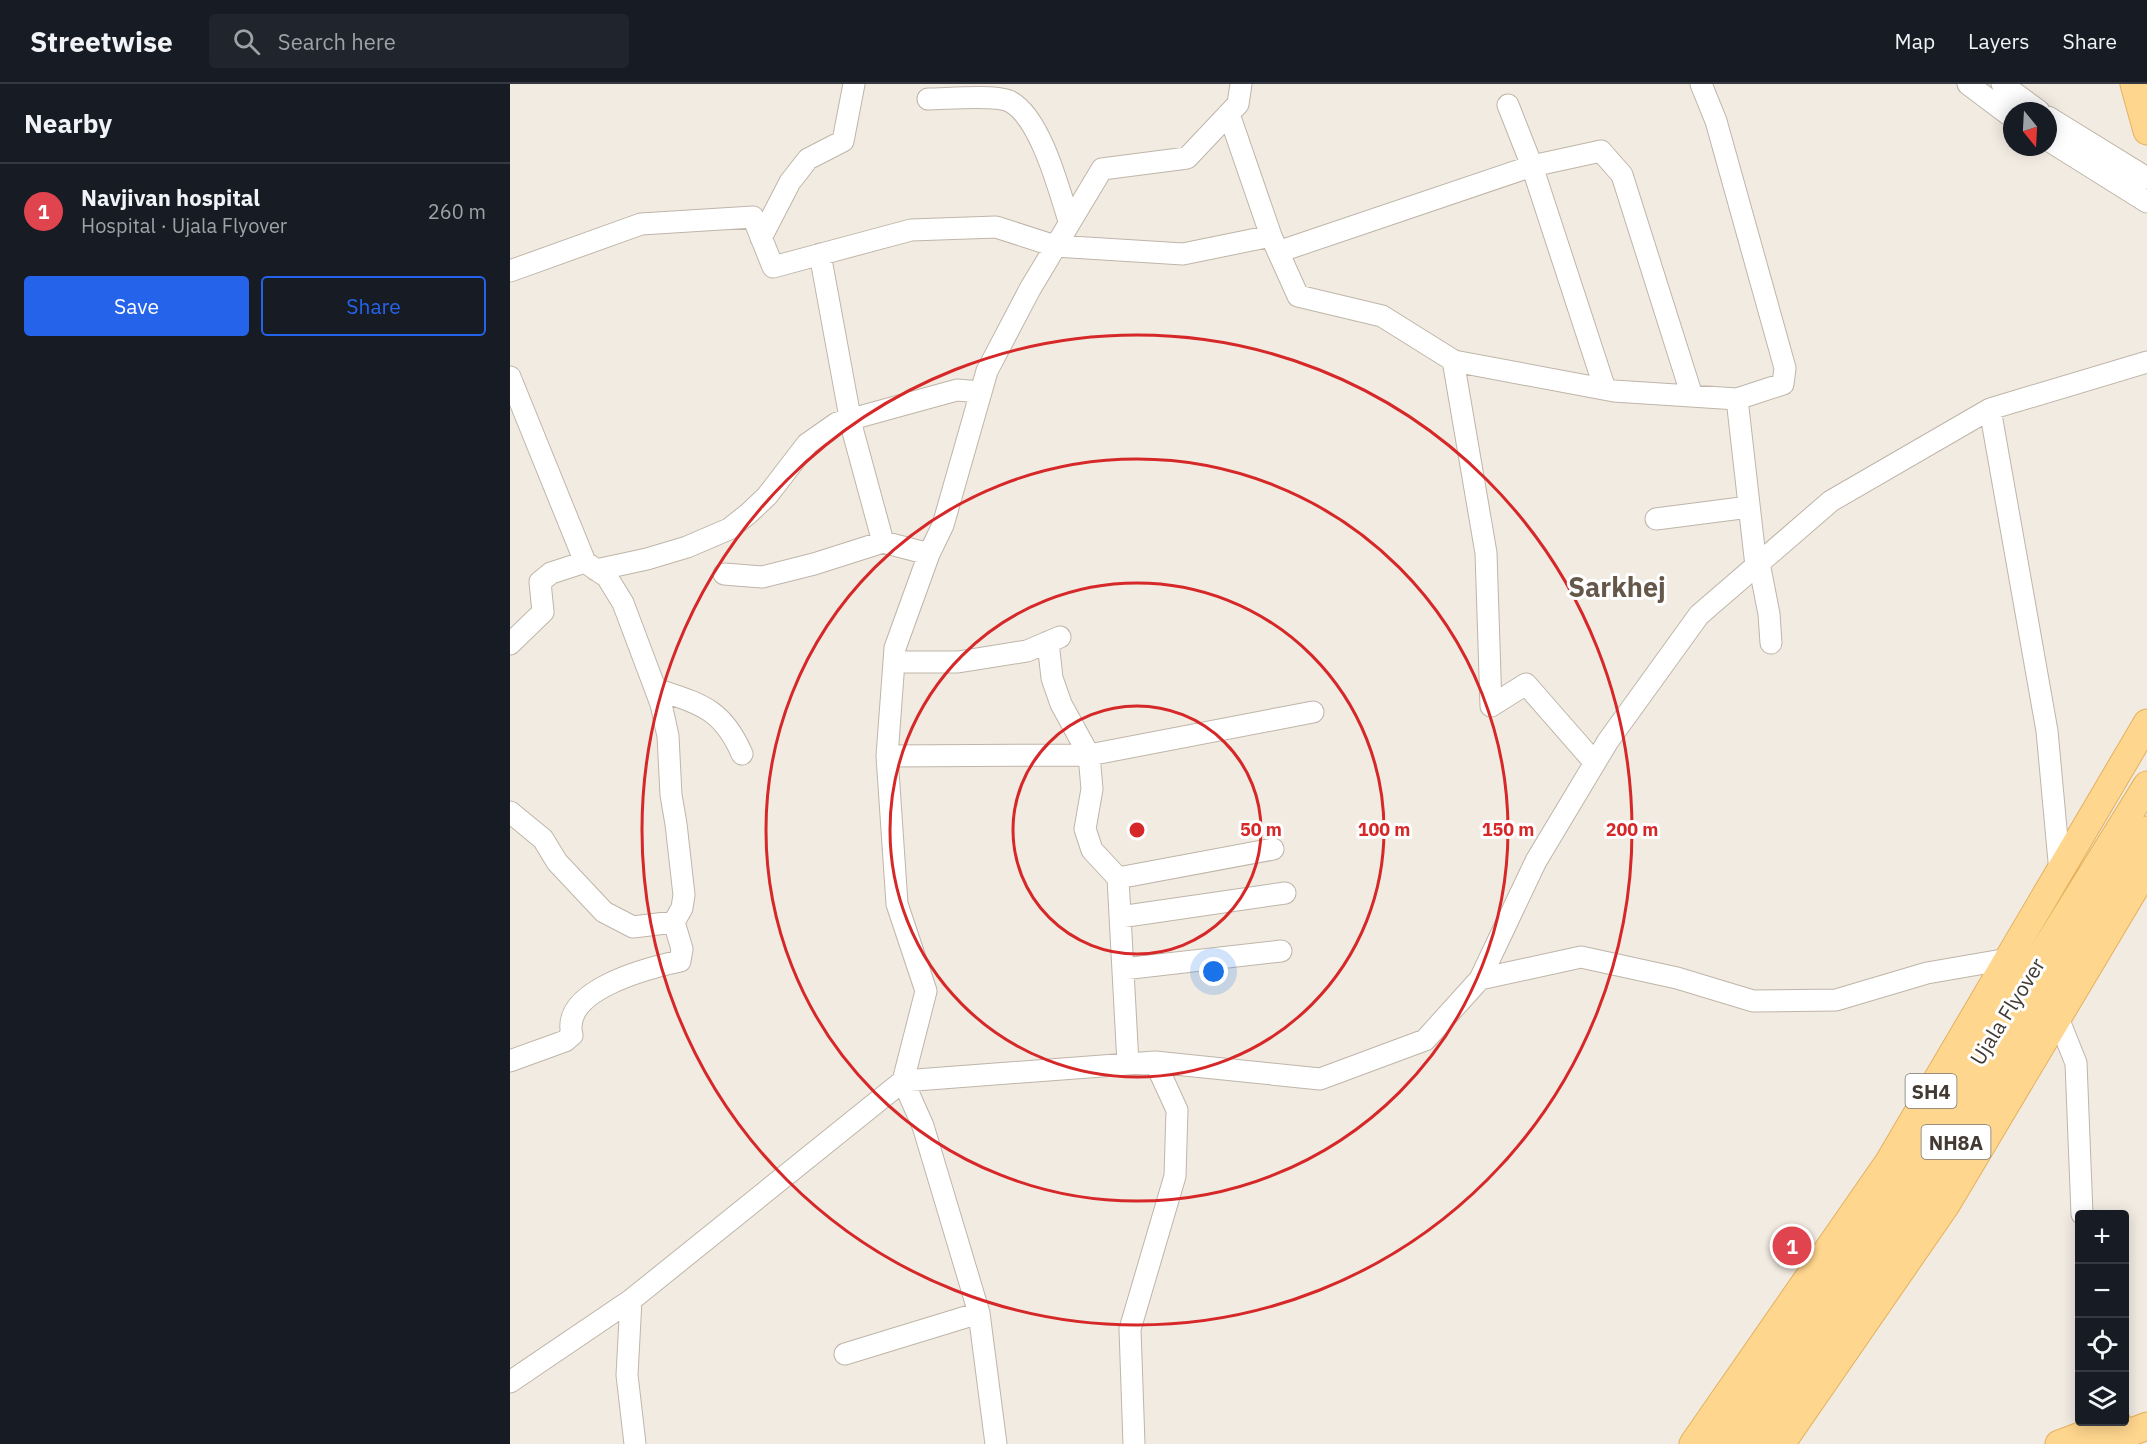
<!DOCTYPE html>
<meta charset="utf-8">
<style>
:root{--surface:#171b24;--page:#20242c;--text:#f1f3f6;--muted:#9ea1a6;--line:#363941;--accent:#2563eb}
body{margin:0;font-family:"IBM Plex Sans",sans-serif;background:var(--page);color:var(--text)}
.controls{position:absolute;right:18px;bottom:18px;display:grid;overflow:hidden;border-radius:6px;box-shadow:0 3px 15px #0003}
.controls button{width:54px;height:54px;display:grid;place-items:center;padding:0;border:0;border-bottom:2px solid var(--line);background:var(--surface);color:var(--text);font:30px sans-serif}
.compass{position:absolute;left:1493px;top:18px;width:54px;height:54px;border-radius:50%;background:var(--surface);box-shadow:0 3px 15px #0003;rotate:162deg}
.you{position:absolute;left:704px;top:888px;width:21px;height:21px;margin:-15px;border:4px solid #fff;border-radius:50%;background:#1a73e8;box-shadow:0 0 0 9px #1a73e833}
.badge{display:grid;place-items:center;width:39px;height:39px;border-radius:50%;background:var(--accent);color:#fff;font-size:20px;font-weight:700}
.pin{position:absolute;translate:-50% -50%;border:3px solid #fff;box-shadow:0 2px 6px #0006}
.list{margin:0;padding:0;list-style:none}
h2{display:flex;justify-content:space-between;align-items:center;height:78px;margin:0;padding:0 24px;font-size:26px}
h2 small{font-size:20px;font-weight:400;color:var(--muted)}
.list li{display:grid;grid-template-columns:39px 1fr auto;gap:18px;align-items:center;box-sizing:border-box;height:96px;padding:0 24px;border-top:2px solid var(--line)}
.list b{display:block;font-size:22px;white-space:nowrap}
.list p{margin:0;font-size:20px;white-space:nowrap;color:var(--muted)}
.list em{font-size:20px;font-style:normal;color:var(--muted)}
.actions{display:flex;gap:12px;padding:18px 24px}
.actions a{flex:1;padding:14px 0;border:2px solid var(--accent);border-radius:6px;text-align:center;font-size:21px;color:var(--accent)}
.actions .main{background:var(--accent);color:#fff}
.icon{flex:none;width:33px;height:33px;fill:none;stroke:currentColor;stroke-width:2;stroke-linecap:round;stroke-linejoin:round}
.map{position:relative;flex:none;width:1637px;height:1360px;overflow:hidden}
header{display:flex;align-items:center;gap:36px;box-sizing:border-box;height:84px;padding:0 30px;background:var(--surface);border-bottom:2px solid var(--line)}
header strong{font-size:28px}
nav{display:flex;gap:33px;margin-inline-start:auto;font-size:21px}
.search{width:420px;height:54px;background:var(--page);display:flex;align-items:center;gap:15px;box-sizing:border-box;padding:0 21px;border-radius:6px;color:var(--muted);font-size:22px}
main{display:flex}
aside{flex:1;background:var(--surface)}
.map>svg:first-child{display:block}
.lines{fill:none;stroke-linecap:round;stroke-linejoin:round}
.minor-casing{stroke:#bfb5a8;stroke-width:23}
.major-casing{stroke:#e4b15d;stroke-width:29}
.minor{stroke:#fff;stroke-width:21}
.major{stroke:#ffd68d;stroke-width:27}
.ring{fill:none;stroke:#d62828;stroke-width:3}
.labels{text-anchor:middle;dominant-baseline:central;stroke-width:6;stroke-linejoin:round;paint-order:stroke}
.shield{fill:#fff;stroke:#7b7670;stroke-width:1.5}
.shield-label{font-size:20px;font-weight:bold;fill:#433b33}
.street-label{font-size:21px;fill:#433b33;stroke:#fff}
.district-label{font-size:27px;font-weight:bold;fill:#65584a;stroke:#fff}
.centre{fill:#d62828;stroke:#fff;stroke-width:3}
.ring-label{font-size:18px;text-anchor:middle;font-weight:bold;fill:#d62828;stroke:#fff;stroke-width:6;stroke-linejoin:round;paint-order:stroke}
</style>
<header>
<strong>Streetwise</strong>
<div class="search"><svg class="icon" aria-label="search" viewBox="0 0 24 24"><circle cx="10" cy="10" r="6"/><path d="M15 15l6 6"/></svg>Search here</div>
<nav><a>Map</a><a>Layers</a><a>Share</a></nav>
</header>
<main>
<aside>
<h2>Nearby<small></small></h2>
<ul class="list">
<li><span class="badge" style="background:#e0444e">1</span><div><b>Navjivan hospital</b><p>Hospital · Ujala Flyover</p></div><em>260 m</em></li>
</ul>
<div class="actions"><a class="main">Save</a><a>Share</a></div>
</aside>
<div class="map">
<svg width="1637" height="1360" viewBox="0 0 1637 1360">
<rect width="100%" height="100%" fill="#f1ebe2"/>
<g class="lines">
<defs>
<path id="minor" d="M1191 0 1206 37 1275 284 1273 300 1227 315
M1458 0 1502 33
M1492 0 1529 27
M418 15C437 15 487 10 501 18 531 35 549 106 559 137
M998 21 1022 82 1091 67 1112 91 1182 312
M719 30 761 152
M1538 33 1637 94
M1538 56 1637 118
M251 154 280 98 298 75 333 57 344 0
M768 168 1022 82 1095 305
M310 170 342 344 373 458
M0 187 131 140 243 133 263 183 401 146 486 143 545 162 673 170 761 152 788 212 872 232 944 277 1104 307 1227 315 1246 482
M943 276 976 469 981 622 1016 600 1085 679
M0 293 75 478 97 493 113 519 151 620 158 652 161 711 166 740 174 811 172 824 164 838 172 865 170 877C138 884 50 906 62 951L55 957 0 977
M1480 325 1537 647 1550 788
M1146 435 1239 423
M1249 479 1259 530 1261 559
M86 486 137 475 177 463 219 445 238 430 257 412 297 360 327 339 447 306 471 308
M214 490 252 493 304 480 373 458 419 470
M538 558 542 594 551 620 579 671 582 705 575 745 582 766 608 794
M0 560 33 528 30 498 41 489 75 478
M384 578H448L517 567 550 553
M146 605C190 620 212 624 232 670
M377 672 579 671 803 628
M0 728 33 755 47 778 94 828 123 843 164 838
M610 833 775 809
M613 885 771 867
M970 895 1071 873 1167 894 1243 917 1326 916 1417 889 1498 875
M1548 934 1566 979 1572 1130
M618 980 608 794 763 765
M335 1270 469 1229
M0 1298 121 1216
M125 1360 117 1291 121 1216 393 997 645 978 810 995 915 956 970 895 1026 777 1098 657 1189 531 1321 417 1480 325 1637 278
M486 1360 469 1229 413 1042 393 997 416 907 387 820 377 672 385 564 419 470 433 441 477 287 520 205 592 85 677 74 728 20 731 0
M624 1360 620 1245 665 1092 667 1026 645 978"/>
<path id="major" d="M1624 0 1637 47
M1183 1360 1378 1079 1637 639
M1213 1360 1398 1087 1637 701
M1241 1360 1420 1100 1637 746
M1271 1360 1436 1121 1637 784
M1549 1360 1607 1338
M1590 1360 1637 1342"/>
</defs>
<use href="#minor" class="minor-casing"/>
<use href="#major" class="major-casing"/>
<use href="#minor" class="minor"/>
<use href="#major" class="major"/>
</g>
<g class="ring">
<circle cx="627" cy="746" r="124"/>
<circle cx="627" cy="746" r="247"/>
<circle cx="627" cy="746" r="371"/>
<circle cx="627" cy="746" r="495"/>
</g>
<g class="labels">
<g class="shield">
<rect x="1395.5" y="990" width="51" height="34" rx="4.5"/>
<rect x="1411.5" y="1041" width="69" height="34" rx="4.5"/>
</g>
<g class="shield-label">
<text x="1421" y="1007">SH4</text>
<text x="1446" y="1058">NH8A</text>
</g>
<g class="street-label">
<text transform="translate(1497 927) rotate(-58)">Ujala Flyover</text>
</g>
<g class="district-label">
<text x="1107" y="502">Sarkhej</text>
</g>
</g>
<circle cx="627" cy="746" r="9" class="centre"/>
<g class="ring-label">
<text x="751" y="752">50 m</text>
<text x="874" y="752">100 m</text>
<text x="998" y="752">150 m</text>
<text x="1122" y="752">200 m</text>
</g>
</svg>
<div class="controls">
<button>+</button>
<button>−</button>
<button><svg class="icon" aria-label="locate" viewBox="0 0 24 24"><circle cx="12" cy="12" r="6"/><path d="M12 2v4M12 18v4M2 12h4M18 12h4"/></svg></button>
<button><svg class="icon" aria-label="layers" viewBox="0 0 24 24"><path d="M12 4l9 5-9 5-9-5zM3 14l9 5 9-5"/></svg></button>
</div>
<svg class="compass" viewBox="-18 -18 36 36"><path d="M0-13l5 13h-10z" fill="#e53935"/><path d="M0 13l5-13h-10z" fill="#9ea1a6"/></svg>
<div class="you"></div>
<div class="pin badge" style="left:1282px;top:1162px;background:#e0444e">1</div>
</div>
</main>
